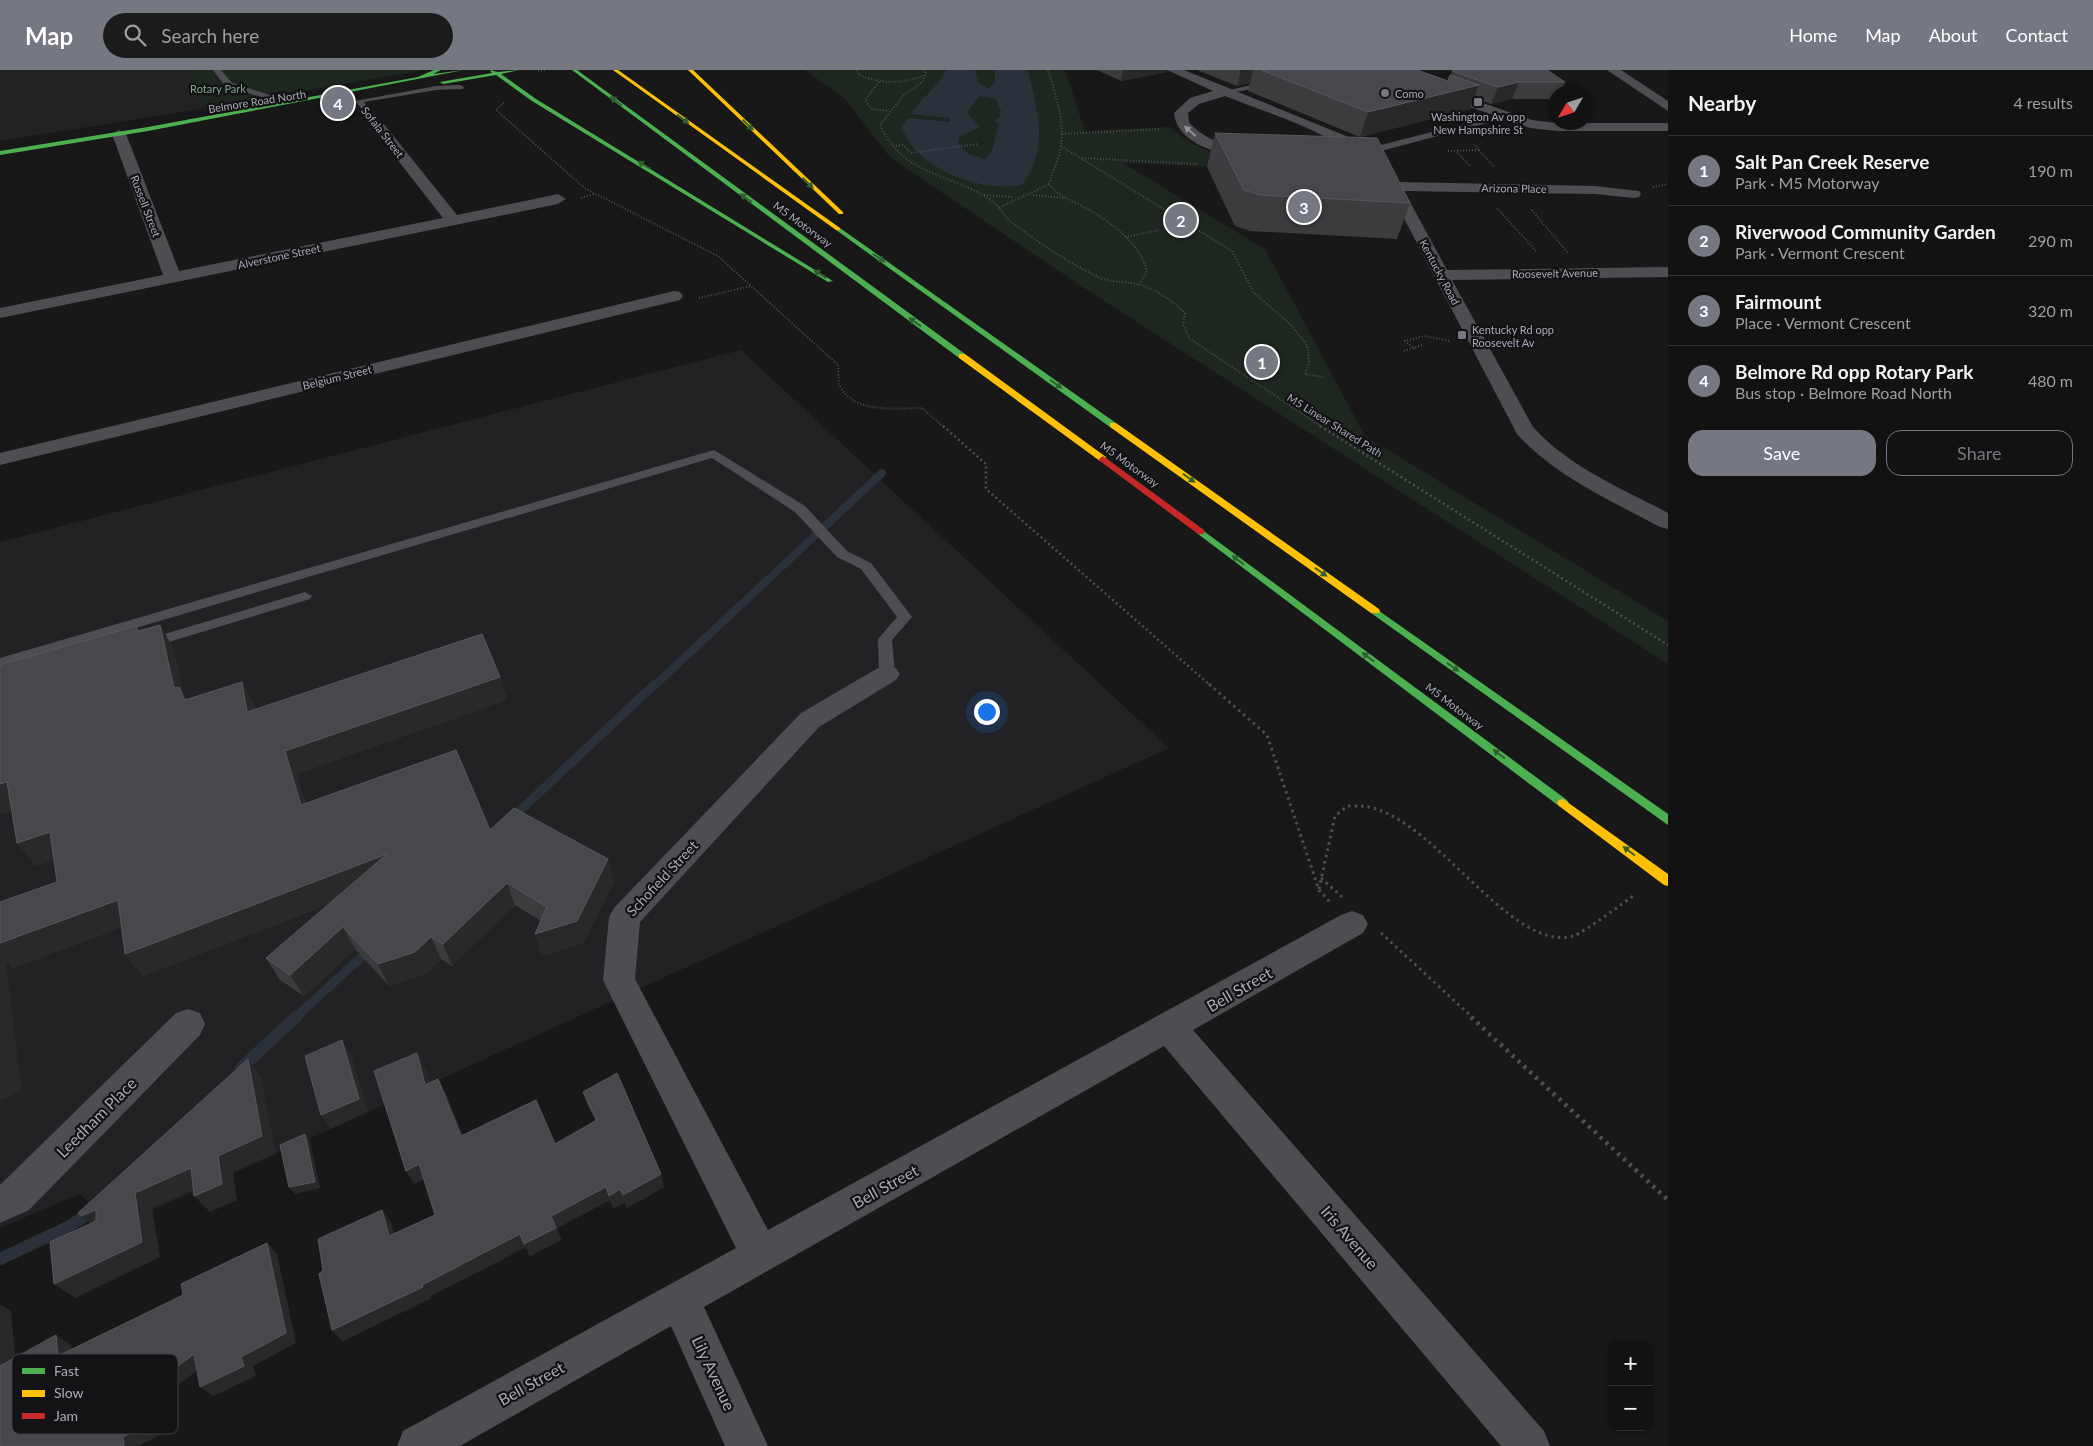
<!DOCTYPE html>
<meta charset="utf-8">
<style>
:root{--surface:#121212;--page:#1b1b1b;--text:#f1f3f6;--muted:#9c9e9f;--line:#313232;--accent:#767881}
body{margin:0;font-family:Lato,sans-serif;background:var(--page);color:var(--text)}
.controls{position:absolute;right:15px;bottom:15px;display:grid;overflow:hidden;border-radius:10px;box-shadow:0 1px 4px #0004}
.controls button{width:45px;height:45px;display:grid;place-items:center;padding:0;border:0;border-bottom:1px solid var(--line);background:var(--surface);color:var(--text);font:25px sans-serif}
.compass{position:absolute;left:1548px;top:15px;width:45px;height:45px;border-radius:50%;background:var(--surface);box-shadow:0 1px 4px #0004;rotate:231deg}
.you{position:absolute;left:986px;top:641px;width:18px;height:18px;margin:-12px;border:4px solid #fff;border-radius:50%;background:#1a73e8;box-shadow:0 0 0 8px #1a73e833}
.badge{display:grid;place-items:center;width:32px;height:32px;border-radius:50%;background:var(--accent);color:#fff;font-size:16px;font-weight:700}
.pin{position:absolute;translate:-50% -50%;border:2px solid #fff;box-shadow:0 1px 5px #0006}
.list{margin:0;padding:0;list-style:none}
h2{display:flex;justify-content:space-between;align-items:center;height:65px;margin:0;padding:0 20px;font-size:21px}
h2 small{font-size:16px;font-weight:400;color:var(--muted)}
.list li{display:grid;grid-template-columns:32px 1fr auto;gap:15px;align-items:center;box-sizing:border-box;height:70px;padding:0 20px;border-top:1px solid var(--line)}
.list b{display:block;font-size:19px;white-space:nowrap}
.list p{margin:0;font-size:16px;white-space:nowrap;color:var(--muted)}
.list em{font-size:16px;font-style:normal;color:var(--muted)}
.actions{display:flex;gap:10px;padding:15px 20px}
.actions a{flex:1;padding:11px 0;border:1px solid var(--accent);border-radius:15px;text-align:center;font-size:18px;color:var(--accent)}
.actions .main{background:var(--accent);color:#fff}
.icon{flex:none;width:28px;height:28px;fill:none;stroke:currentColor;stroke-width:2;stroke-linecap:round;stroke-linejoin:round}
.map{position:relative;flex:none;width:1668px;height:1376px;overflow:hidden}
header{display:flex;align-items:center;gap:30px;box-sizing:border-box;height:70px;padding:0 25px;background:var(--accent);color:#fff}
header strong{font-size:24px}
nav{display:flex;gap:28px;margin-inline-start:auto;font-size:18px}
.search{width:350px;height:45px;background:var(--page);display:flex;align-items:center;gap:12px;box-sizing:border-box;padding:0 18px;border-radius:28px;color:var(--muted);font-size:19px}
main{display:flex}
aside{flex:1;background:var(--surface)}
.map>svg:first-child{display:block}
.built{fill:#222224}
.green{fill:#1e2620}
.water{fill:#2b313b;fill-rule:evenodd}
.lines{fill:none;stroke-linecap:round;stroke-linejoin:round}
.stream-far2{stroke:#2b313b;stroke-width:8}
.stream-far1{stroke:#2b313b;stroke-width:9}
.stream{stroke:#2b313b;stroke-width:12}
.path-far3{stroke:#4f4f53;stroke-width:2;stroke-dasharray:1 2;stroke-linecap:butt}
.path-far2{stroke:#4f4f53;stroke-width:2.5;stroke-dasharray:2 3;stroke-linecap:butt}
.path-far1{stroke:#4f4f53;stroke-width:3;stroke-dasharray:2.5 4;stroke-linecap:butt}
.path{stroke:#4f4f53;stroke-width:4.5;stroke-dasharray:3 5;stroke-linecap:butt}
.lane{fill:#4e4e52;fill-rule:evenodd}
.street{fill:#4e4e52;fill-rule:evenodd}
.fast{fill:#4caf50;fill-rule:evenodd}
.slow{fill:#ffc107;fill-rule:evenodd}
.jam{fill:#c62828;fill-rule:evenodd}
.wall{fill:#3c3c3f}
.shaded-wall{fill:#29292a}
.building{fill:#48484c;stroke:#57585d}
.oneway{fill:#306032}
.oneway2{fill:#92949f}
.poi-dot{fill:#767881;stroke:#131214;stroke-width:2}
.labels{text-anchor:middle;dominant-baseline:central;stroke-width:4.5;stroke-linejoin:round;paint-order:stroke}
.far-park-label{font-size:11px;fill:#80a489;stroke:#131214}
.far-poi-label{font-size:11px;fill:#a9abb9;stroke:#131214;text-anchor:start}
.far-street-label{font-size:11px;fill:#a9abb9;stroke:#131214}
.street-label{font-size:14px;fill:#a9abb9;stroke:#131214}
.near-street-label{font-size:16px;fill:#a9abb9;stroke:#131214}
.key{fill:#131214;stroke:#404046;stroke-width:1}
.key-label{font-size:14px;fill:#a9abb9}
</style>
<header>
<strong>Map</strong>
<div class="search"><svg class="icon" aria-label="search" viewBox="0 0 24 24"><circle cx="10" cy="10" r="6"/><path d="M15 15l6 6"/></svg>Search here</div>
<nav><a>Home</a><a>Map</a><a>About</a><a>Contact</a></nav>
</header>
<main>
<div class="map">
<svg width="1668" height="1376" viewBox="0 0 1668 1376">
<rect width="100%" height="100%" fill="#181818"/>
<path class="built" d="M0 0H186L207 38 0 71Z
M741 280 1169 678 113 1158 80 1124 0 1158V472Z"/>
<path class="green" d="M186 0H419L420 1 207 38Z
M805 0H1065L1085 61 1170 57C1196 82 1234 89 1267 99L1123 93 1265 179 1365 366 1668 551V594L1084 218 907 99 888 85 846 30Z"/>
<path class="water" d="M946 0H975L978 12 988 19 995 13V0H1028C1037 42 1050 74 1023 114 984 125 914 98 902 57L908 48 950 52V48L911 44C921 27 938 18 946 0ZM980 26 996 29 1001 41 1000 46 994 51 999 54 992 81 985 89 968 84 958 73 959 67 980 57 968 44 969 39Z"/>
<g class="lines">
<path class="stream-far2" d="M654 616 882 403"/>
<path class="stream-far1" d="M511 749 655 614
M295 948 369 880"/>
<path class="stream" d="M241 998 296 947
M0 1189 68 1157 91 1142"/>
<path class="path-far3" d="M857 0 859 5C881 14 901 14 923 6
M924 0 926 2 923 11 903 26 880 55C904 106 947 102 989 129 998 135 1003 144 1010 151 1036 171 1067 192 1096 206 1109 213 1123 211 1137 214 1155 218 1172 231 1185 243L1183 255 1190 269 1322 357
M1048 0C1056 26 1066 53 1060 81 1058 92 1052 103 1049 114 1058 126 1071 130 1084 137 1108 150 1142 174 1147 202L1139 215
M538 1 545 0
M879 12 865 30 872 39 889 41
M504 33 496 40 586 119 718 186 838 295C839 302 837 312 841 318 856 344 897 338 922 338L944 357
M1062 64 1161 59
M893 76 903 75 911 83 978 74
M1061 76 1232 181 1254 223 1290 254 1304 271 1308 278 1309 294 1305 304 1324 307
M1479 80 1495 98
M1448 81 1479 80 1474 74
M1457 82 1471 97
M1082 88 1198 94
M1653 117 1668 114
M984 125 1013 127
M1033 125 1064 128
M581 128 594 124
M999 138 1049 114
M1497 138 1537 182
M1532 140 1568 183
M1125 167 1160 160
M699 228 751 216
M1415 279 1405 271 1424 266 1451 271
M1404 281 1422 275"/>
<path class="path-far2" d="M943 356 986 394V419L1211 616
M1320 356 1668 575"/>
<path class="path-far1" d="M1209 614 1267 665 1319 820 1330 832
M1321 808 1342 827
M1319 819 1335 746C1339 743 1343 739 1347 737 1350 735 1355 736 1358 736 1429 736 1508 884 1573 866 1584 863 1624 832 1636 824
M1381 863 1473 948"/>
<path class="path" d="M1471 947 1668 1130"/>
<path class="lane" d="M213 0H221L232 13 292 32 288 34 226 17Z
M1269 11H1272V15L1225 24 1221 22Z
M460 15 464 17 463 19 436 20 364 32 382 56 378 58 355 31 436 16Z
M1503 44 1507 46 1506 48 1377 82 1361 83 1357 81Z
M714 380 805 436 847 481 871 493 912 547 892 570 895 604 892 608H882L879 604 878 569 897 547 861 499 837 487 795 442 712 388 0 598V588Z
M305 522 312 526 310 529 146 579 139 574 141 571Z"/>
<path class="street" d="M1167 0H1184L1346 66 1375 86 1398 112 1595 116 1639 121 1641 124 1639 127 1634 128 1595 124 1404 121 1447 200 1668 197V207L1452 210 1533 357C1569 397 1621 418 1668 443V459L1660 457C1610 430 1556 407 1517 364L1387 116C1354 68 1277 47 1225 26L1199 34 1188 43 1189 52C1205 71 1229 76 1252 82L1254 85 1247 89C1221 84 1177 75 1174 43L1190 28 1213 21Z
M1370 0H1388L1532 50 1557 53H1668V61H1557L1530 58 1372 3Z
M1607 0H1621L1668 31V41Z
M378 52 383 53 457 145 558 124 566 129 558 134 0 248V238L163 205 112 64 119 60 126 64 179 201 443 148 371 56Z
M674 221 680 222 683 226 680 230 0 395V383Z
M887 595 896 598 900 604 896 610 819 657 640 852 635 909 768 1160 1341 845 1352 841 1363 845 1368 854 1363 863 1193 960 1544 1361 1550 1376H1501L1164 976 704 1237 768 1376H725L671 1256 460 1376H397L403 1361 736 1178 603 910 609 847 614 838 801 643 878 598Z
M188 939 200 943 205 954 200 965 29 1140 0 1153V1115L176 943Z"/>
<path class="fast" d="M434 0H441L433 4 464 0 148 61 0 85V81L148 57 418 7Z
M490 0 498 2 519 0 501 4 536 29 833 211 828 212 532 31 496 5 443 14 440 12 492 3Z
M572 0H577L965 284V288H959Z
M836 158H840L1116 353V357H1110L836 160Z
M1201 459 1567 730 1569 733 1567 736H1559L1198 464 1196 462Z
M1375 538 1668 744V755L1371 543 1370 541Z"/>
<path class="slow" d="M613 0H618L840 158V160H836Z
M688 0H693L843 142V144H839Z
M959 284H965L1106 387V391H1100L959 288Z
M1110 353H1116L1379 539 1380 541 1379 543H1371L1110 357Z
M1563 729 1668 804V816L1664 815 1559 736 1557 733 1559 730Z"/>
<path class="jam" d="M1103 386 1204 460V464H1198L1100 391 1099 389Z"/>
</g>
<path class="wall" d="M1097 0H1167L1166 2 1121 11Z
M1197 0H1417L1448 11 1453 0 1565 12 1561 22H1556V29H1512L1491 34 1474 28 1470 39 1360 67 1248 21 1250 13 1237 16Z
M1215 63 1410 133 1397 169 1250 161 1235 156 1207 97Z
M160 555 173 578 183 623 187 629 242 612 254 635 255 639 500 607 507 630 296 704 306 734 490 760 614 811 583 873 542 886 535 864 541 851 515 835 452 896 441 889 426 904 389 916 355 879 304 926 280 910 266 888 331 833 143 906 125 884 122 857 13 898 5 890 21 1021 0 1030V832L57 812 54 789 36 796 17 773 12 740 0 744 139 561Z
M425 997 429 1013 438 1009 445 1022 463 1066 555 1074 596 1051 588 1036 583 1022 664 1117 627 1138 625 1132 614 1138 610 1130 557 1158 561 1170 530 1186 526 1177 430 1226 431 1228 343 1271 332 1260 391 1152 394 1164 435 1145 424 1109 414 1114Z"/>
<path class="shaded-wall" d="M1123 0H1167L1166 2 1121 11Z
M1241 0H1253L1250 13 1237 16Z
M1519 12 1512 29 1491 34 1498 17Z
M1479 15 1470 39 1360 67 1368 42Z
M160 555 173 578 183 623 193 640 174 618Z
M500 607 507 630 296 704 313 758 301 735 285 681Z
M242 612 254 635 259 665 247 642Z
M7 712 25 735 0 744V714Z
M50 762 68 784 36 796 17 773Z
M387 784 397 807 143 906 125 884Z
M608 789 614 811 583 873 542 886 535 864Z
M507 813 515 835 452 896 443 874Z
M118 830 135 852 13 898 5 890 21 1021 0 1030V873Z
M343 857 355 879 304 926 290 905Z
M431 867 441 889 426 904 389 916 378 894Z
M342 970 351 984 368 1042 330 1059 321 1045Z
M417 983 425 997 433 1028 425 1015Z
M248 989 261 1007 276 1083 233 1102 237 1130 210 1142 194 1126 218 1086Z
M438 1009 445 1022 468 1079 461 1066Z
M305 1064 310 1071 320 1118 295 1124 289 1117Z
M419 1094 427 1107 414 1114 406 1101Z
M191 1098 207 1114 152 1138 160 1187 75 1228 54 1214 135 1123Z
M661 1104 664 1117 627 1138 623 1125Z
M606 1117 610 1130 557 1158 561 1170 530 1186 526 1177 430 1226 431 1228 343 1271 332 1260 422 1215Z
M620 1119 625 1132 614 1138 609 1126Z
M96 1140 100 1162 81 1146Z
M382 1140 391 1152 398 1178 389 1166Z
M267 1173 277 1184 296 1273 253 1296 256 1306 213 1326 200 1317 241 1287Z
M0 1234 11 1241 17 1305 0 1296Z
M56 1265 71 1275 74 1296 58 1286Z
M194 1284 207 1293 157 1331 162 1364 138 1376H124L123 1367 143 1322Z"/>
<path class="building" d="M1261 0H1417L1448 11 1450 5 1479 15 1368 42Z
M1453 0H1547L1565 12H1519L1498 17 1452 1Z
M1215 63 1377 68 1410 133 1260 125 1244 120Z
M160 555 174 618 179 617 185 630 242 612 247 642 482 564 500 607 285 681 301 735 456 680 490 760 514 738 608 789 577 851 535 864 547 837 507 813 443 874 431 867 415 882 378 894 343 857 290 905 266 888 387 784 125 884 118 830 0 873V832L57 812 50 762 17 773 7 712 0 714V595L136 556 138 561Z
M342 970 359 1029 321 1045 305 986Z
M417 983 425 1015 438 1009 461 1066 536 1030 555 1074 597 1050 583 1022 617 1003 661 1104 623 1125 620 1119 609 1126 606 1117 551 1146 556 1158 524 1174 520 1164 422 1215 423 1217 332 1260 319 1204 323 1200 318 1169 382 1140 389 1166 435 1145 419 1094 406 1101 374 1001Z
M248 989 262 1066 218 1086 222 1114 194 1126 191 1098 135 1123 142 1172 54 1214 50 1172 96 1151V1140L81 1146 78 1143Z
M305 1064 315 1112 289 1117 280 1075Z
M267 1173 286 1263 241 1287 244 1296 200 1317 194 1284 143 1322 147 1355 123 1367 124 1376H0V1296L56 1265 58 1286 183 1225 181 1214Z"/>
<defs><path id="oneway-solid" d="M-6-.8H1V-3.2L6.5 0L1 3.2V.8H-6Z" transform="scale(1.25)"/></defs>
<g class="oneway">
<use href="#oneway-solid" transform="translate(616 31) rotate(-143)"/>
<use href="#oneway-solid" transform="translate(683 49) rotate(36)"/>
<use href="#oneway-solid" transform="translate(748 55) rotate(44)"/>
<use href="#oneway-solid" transform="translate(644 95) rotate(-149)"/>
<use href="#oneway-solid" transform="translate(808 113) rotate(44)"/>
<use href="#oneway-solid" transform="translate(746 128) rotate(-144)"/>
<use href="#oneway-solid" transform="translate(879 188) rotate(35)"/>
<use href="#oneway-solid" transform="translate(820 204) rotate(-147)"/>
<use href="#oneway-solid" transform="translate(915 252) rotate(-144)"/>
<use href="#oneway-solid" transform="translate(1056 314) rotate(35)"/>
<use href="#oneway-solid" transform="translate(1189 408) rotate(35)"/>
<use href="#oneway-solid" transform="translate(1238 490) rotate(-143)"/>
<use href="#oneway-solid" transform="translate(1321 502) rotate(35)"/>
<use href="#oneway-solid" transform="translate(1368 587) rotate(-143)"/>
<use href="#oneway-solid" transform="translate(1453 597) rotate(35)"/>
<use href="#oneway-solid" transform="translate(1499 684) rotate(-143)"/>
<use href="#oneway-solid" transform="translate(1629 781) rotate(-143)"/>
</g>
<use class="oneway2" href="#oneway-solid" transform="translate(1190 61) rotate(-139)"/>
<g class="poi-dot">
<circle cx="1385" cy="23" r="5"/>
<rect x="1473" y="27" width="10" height="10" rx="2.5"/>
<rect x="1457" y="260" width="10" height="10" rx="2.5"/>
</g>
<g class="labels">
<g class="far-park-label">
<text x="218" y="18">Rotary Park</text>
</g>
<g class="far-poi-label">
<text x="1395" y="23">Como</text>
<text x="1478" y="46" text-anchor="middle">Washington Av opp<tspan x="1478" dy="13">New Hampshire St</tspan></text>
<text x="1472" y="259">Kentucky Rd opp<tspan x="1472" dy="13">Roosevelt Av</tspan></text>
</g>
<g class="far-street-label">
<text transform="translate(257 31) rotate(-9)">Belmore Road North</text>
<text transform="translate(383 62) rotate(52)">Sofala Street</text>
<text transform="translate(1514 118) rotate(1)">Arizona Place</text>
<text transform="translate(146 136) rotate(69)">Russell Street</text>
<text transform="translate(803 154) rotate(36)">M5 Motorway</text>
<text transform="translate(279 186) rotate(-12)">Alverstone Street</text>
<text transform="translate(1440 202) rotate(62)">Kentucky Road</text>
<text transform="translate(1555 203) rotate(-1)">Roosevelt Avenue</text>
<text transform="translate(337 307) rotate(-14)">Belgium Street</text>
<text transform="translate(1335 355) rotate(32)">M5 Linear Shared Path</text>
<text transform="translate(1130 394) rotate(36)">M5 Motorway</text>
<text transform="translate(1455 636) rotate(37)">M5 Motorway</text>
</g>
<g class="street-label">
<text transform="translate(662 808) rotate(-47)">Schofield Street</text>
</g>
<g class="near-street-label">
<text transform="translate(1239 919) rotate(-30)">Bell Street</text>
<text transform="translate(96 1047) rotate(-45)">Leedham Place</text>
<text transform="translate(885 1116) rotate(-29)">Bell Street</text>
<text transform="translate(1350 1167) rotate(49)">Iris Avenue</text>
<text transform="translate(714 1303) rotate(65)">Lily Avenue</text>
<text transform="translate(531 1313) rotate(-29)">Bell Street</text>
</g>
</g>
<rect x="12" y="1284" width="166" height="80" rx="8" class="key"/>
<rect x="22" y="1298" width="23" height="6" fill="#4caf50"/>
<rect x="22" y="1320" width="23" height="7" fill="#ffc107"/>
<rect x="22" y="1343" width="23" height="6" fill="#c62828"/>
<g class="key-label">
<text x="54" y="1306">Fast</text>
<text x="54" y="1328">Slow</text>
<text x="54" y="1351">Jam</text>
</g>
</svg>
<div class="controls">
<button>+</button>
<button>−</button>
</div>
<svg class="compass" viewBox="-18 -18 36 36"><path d="M0-13l5 13h-10z" fill="#e53935"/><path d="M0 13l5-13h-10z" fill="#9c9e9f"/></svg>
<div class="you"></div>
<div class="pin badge" style="left:1262px;top:292px">1</div>
<div class="pin badge" style="left:1181px;top:150px">2</div>
<div class="pin badge" style="left:1304px;top:137px">3</div>
<div class="pin badge" style="left:338px;top:33px">4</div>
</div>
<aside>
<h2>Nearby<small>4 results</small></h2>
<ul class="list">
<li><span class="badge">1</span><div><b>Salt Pan Creek Reserve</b><p>Park · M5 Motorway</p></div><em>190 m</em></li>
<li><span class="badge">2</span><div><b>Riverwood Community Garden</b><p>Park · Vermont Crescent</p></div><em>290 m</em></li>
<li><span class="badge">3</span><div><b>Fairmount</b><p>Place · Vermont Crescent</p></div><em>320 m</em></li>
<li><span class="badge">4</span><div><b>Belmore Rd opp Rotary Park</b><p>Bus stop · Belmore Road North</p></div><em>480 m</em></li>
</ul>
<div class="actions"><a class="main">Save</a><a>Share</a></div>
</aside>
</main>
